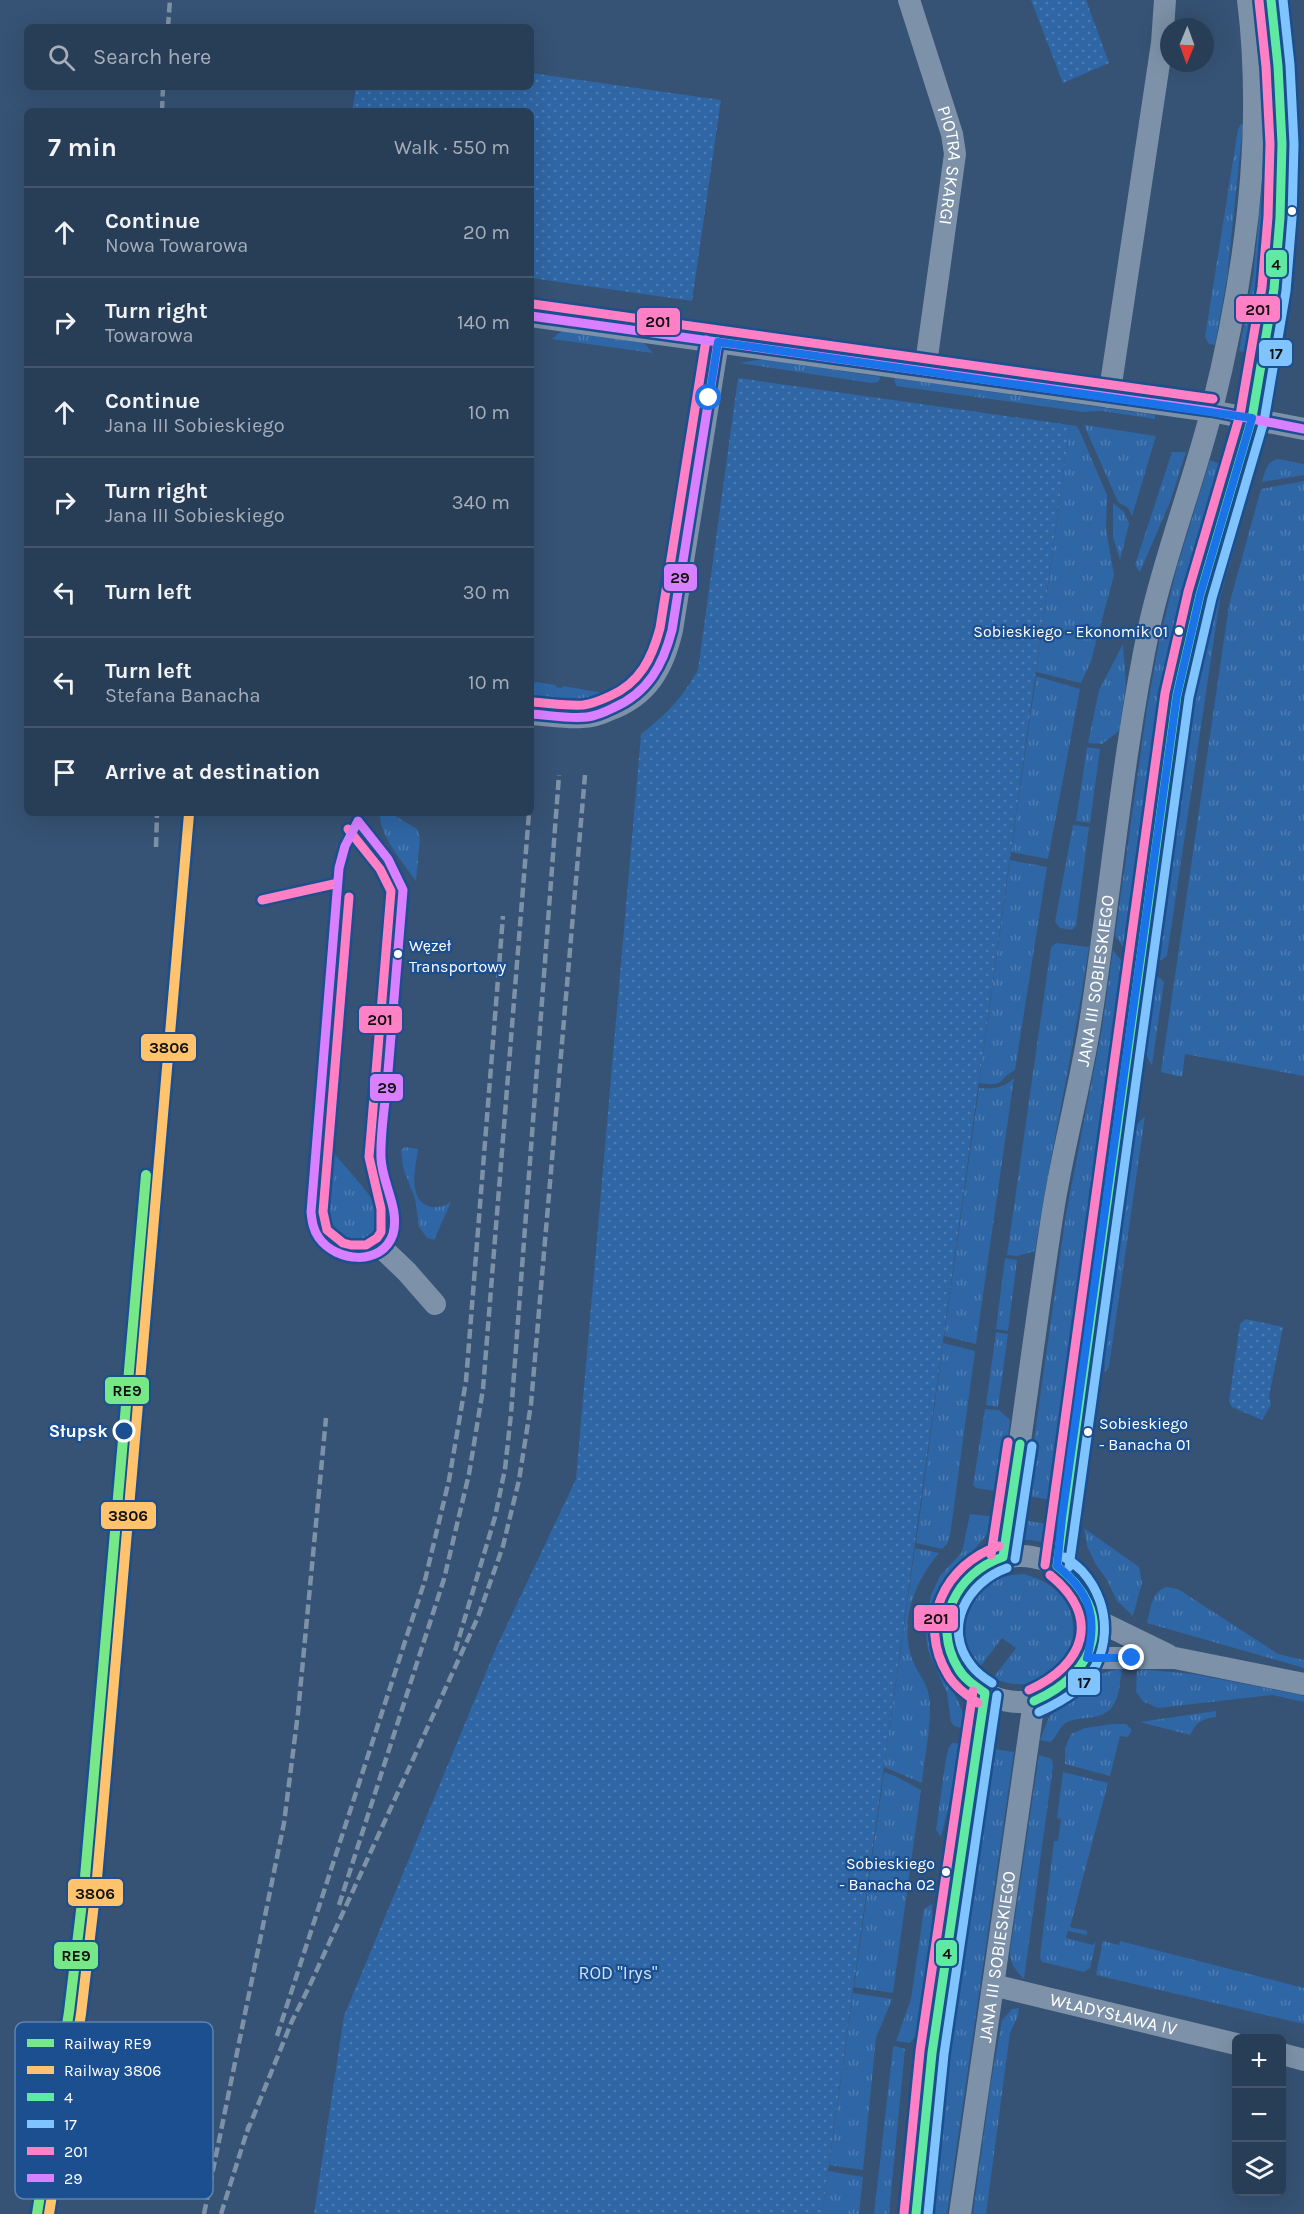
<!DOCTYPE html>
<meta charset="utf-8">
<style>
:root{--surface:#283e57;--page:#344961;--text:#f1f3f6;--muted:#a5aeba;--line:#44576d}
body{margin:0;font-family:Karla,sans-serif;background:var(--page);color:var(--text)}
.controls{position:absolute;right:18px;bottom:18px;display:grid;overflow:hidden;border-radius:9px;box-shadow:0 6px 24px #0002}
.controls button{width:54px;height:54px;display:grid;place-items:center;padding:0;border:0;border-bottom:2px solid var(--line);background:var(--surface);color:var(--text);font:30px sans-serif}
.compass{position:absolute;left:1160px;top:18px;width:54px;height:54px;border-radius:50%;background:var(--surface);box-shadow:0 6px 24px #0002;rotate:181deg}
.stop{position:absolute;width:18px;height:18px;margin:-14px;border:4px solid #1a73e8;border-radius:50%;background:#fff}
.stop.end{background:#1a73e8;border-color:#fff;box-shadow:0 2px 6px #0008}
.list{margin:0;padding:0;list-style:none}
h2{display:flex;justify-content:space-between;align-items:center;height:78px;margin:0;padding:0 24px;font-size:26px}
h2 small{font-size:20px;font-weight:400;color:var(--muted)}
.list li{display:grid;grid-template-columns:39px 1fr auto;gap:18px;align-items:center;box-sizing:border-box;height:90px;padding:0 24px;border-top:2px solid var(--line)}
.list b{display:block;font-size:22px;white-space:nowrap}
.list p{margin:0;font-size:20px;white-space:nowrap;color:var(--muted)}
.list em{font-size:20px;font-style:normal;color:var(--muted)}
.icon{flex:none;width:33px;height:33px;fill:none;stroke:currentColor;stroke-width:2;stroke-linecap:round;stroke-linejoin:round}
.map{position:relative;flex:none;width:1304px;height:2214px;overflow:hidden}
.search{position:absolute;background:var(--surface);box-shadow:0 6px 24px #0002;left:24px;top:24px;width:510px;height:66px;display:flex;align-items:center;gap:15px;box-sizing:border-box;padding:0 21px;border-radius:9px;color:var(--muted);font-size:22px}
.panel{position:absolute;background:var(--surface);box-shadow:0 6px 24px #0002;left:24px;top:108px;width:510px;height:708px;border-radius:9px}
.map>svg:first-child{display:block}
.grass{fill:url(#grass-tufts)}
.park{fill:url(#park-dots)}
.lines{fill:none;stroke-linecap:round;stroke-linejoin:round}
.minor{stroke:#7d92a8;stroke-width:22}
.rail{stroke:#7e92a7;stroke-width:4.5;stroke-dasharray:10 4.5;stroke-linecap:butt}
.bus-1-casing{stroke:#1b4f8f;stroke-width:14}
.bus-2-casing{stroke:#1b4f8f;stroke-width:14}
.bus-3-casing{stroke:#1b4f8f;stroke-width:14}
.bus-4-casing{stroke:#1b4f8f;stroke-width:14}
.bus-1{stroke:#60e9a3;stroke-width:9}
.bus-2{stroke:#80c4ff;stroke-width:9}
.bus-3{stroke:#ff80c5;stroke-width:9}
.bus-4{stroke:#d880ff;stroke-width:9}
.rail-1-casing{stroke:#1b4f8f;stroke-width:15}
.rail-2-casing{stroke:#1b4f8f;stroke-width:15}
.rail-1{stroke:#76e888;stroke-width:10}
.rail-2{stroke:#ffc26d;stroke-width:10}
.route{stroke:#1a73e8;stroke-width:8}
.bus-dot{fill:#fff;stroke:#1b4f8f;stroke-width:2}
.stop-dot{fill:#1b4f8f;stroke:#fff;stroke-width:3}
.labels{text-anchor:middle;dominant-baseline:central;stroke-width:4.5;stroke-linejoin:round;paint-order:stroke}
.bus-label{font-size:16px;fill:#fff;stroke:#1b4f8f;text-anchor:end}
.street-label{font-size:18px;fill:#fff;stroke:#1b4f8f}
.stop-label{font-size:18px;font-weight:bold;fill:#fff;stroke:#1b4f8f;text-anchor:end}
.park-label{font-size:18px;fill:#cfe3fa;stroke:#1b4f8f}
.key{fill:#1b4f8f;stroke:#5f84b1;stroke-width:1.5}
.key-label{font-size:16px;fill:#fff}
.line-badge{stroke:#1b4f8f;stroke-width:2}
.pale-badge-label{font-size:16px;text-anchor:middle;font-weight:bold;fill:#111}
</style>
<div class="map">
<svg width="1304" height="2214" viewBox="0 0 1304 2214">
<defs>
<pattern id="grass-tufts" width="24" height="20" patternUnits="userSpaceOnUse" patternTransform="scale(1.5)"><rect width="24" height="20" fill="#2f66a5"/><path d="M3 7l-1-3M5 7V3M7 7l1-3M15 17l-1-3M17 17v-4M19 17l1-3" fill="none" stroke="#4e7db2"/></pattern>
<pattern id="park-dots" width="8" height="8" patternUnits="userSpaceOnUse" patternTransform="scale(1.5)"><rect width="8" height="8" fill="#2f66a5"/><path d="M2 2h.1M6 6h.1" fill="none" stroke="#4e7db2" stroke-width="1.8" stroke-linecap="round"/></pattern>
</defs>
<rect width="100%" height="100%" fill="#365274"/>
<path class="grass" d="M1241 124 1243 125 1227 278 1215 345 1209 344 1205 337 1238 129Z
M1269 151 1270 190 1267 243 1254 354 1239 351 1253 277 1265 154Z
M562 331 644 343 653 353 552 339Z
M763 359 881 377 878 382 871 383 739 363Z
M894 378 1155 415V419L1102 411 1084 412 896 386Z
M1070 425 1077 426 1081 434 1107 495 1106 529 1114 575 1091 661 1081 683 1036 672Z
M1084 425 1156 436 1132 516 1128 508 1118 502Z
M1172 452H1186L1170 502 1140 572 1135 565Z
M1279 459 1304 464V475L1262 482C1265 472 1266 461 1279 459Z
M1210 460 1225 466 1194 566 1168 677 1129 955 1115 936 1147 708 1159 642 1177 567Z
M1249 473 1254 476 1253 482 1220 598 1167 956 1162 960 1153 961C1171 853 1178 742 1203 635 1215 580 1232 527 1249 473Z
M1304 481V1076L1185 1054 1182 1077 1161 1072 1229 605 1261 489Z
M1113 503 1124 512 1129 524 1120 560 1113 537Z
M1123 644 1126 685 1119 731 1102 744 1088 743 1099 690Z
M1036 676 1080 689 1048 859 1011 852Z
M536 682 556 685V687L562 688 563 686 604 693 605 692 611 693C585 705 559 702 531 699V687Z
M1087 747 1100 749 1090 823 1076 821Z
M380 813H390L417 829 420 838 416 881C404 864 378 834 380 813Z
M1073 825 1089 827 1076 926 1072 930 1060 928 1055 922Z
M1010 860 1047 867 1015 1070C997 1080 1006 1087 979 1083Z
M1056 943 1089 947C1074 1049 1051 1149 1035 1251L1018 1256 1007 1255 1051 947Z
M1113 950 1127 968 1052 1500 1026 1496 1066 1214 1102 1028Z
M1151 974 1160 978 1164 982 1152 1065C1134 1043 1147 1000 1151 974Z
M1014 1078 976 1344 944 1336 979 1088C993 1089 1003 1089 1014 1078Z
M1145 1116 1109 1367 1105 1372 1102 1324 1125 1150 1132 1130Z
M405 1147 418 1149C416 1166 407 1198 428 1206 437 1209 444 1206 451 1202L434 1240 427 1238 419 1227 415 1199 403 1167 401 1150Z
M328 1151 333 1152C344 1166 370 1192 376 1207 390 1247 317 1263 324 1183 325 1173 325 1161 328 1151Z
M1005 1258 1017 1260 1008 1331 996 1329Z
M996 1332 1008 1334 998 1407 986 1405Z
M943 1343 975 1351 950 1536 947 1544 942 1549 916 1543Z
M985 1409 999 1410 1010 1420 1001 1492 976 1488 973 1485Z
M970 1514 996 1517C984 1549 951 1564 939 1594 929 1619 930 1651 943 1675 953 1693 965 1707 965 1729L954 1726 951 1722 947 1693 928 1650 925 1626 931 1595 940 1576 962 1552Z
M1022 1520 1048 1524 1045 1542 1020 1539Z
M1084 1528 1139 1567 1142 1583 1133 1616 1117 1601 1107 1580 1096 1565 1087 1546Z
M915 1548 939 1553C915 1582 899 1620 912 1659 917 1672 927 1683 929 1696 933 1716 924 1761 922 1783L884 1767Z
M1024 1574C1114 1598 1067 1712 993 1678L1016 1648 1002 1638 980 1667C976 1662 971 1657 969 1651 959 1628 967 1593 992 1581 1002 1576 1013 1575 1024 1574Z
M1167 1587 1178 1589 1278 1654 1304 1660V1668L1147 1623C1151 1609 1151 1591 1167 1587Z
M1122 1668C1119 1687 1120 1710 1098 1716 1089 1718 1079 1718 1070 1721 1060 1724 1058 1735 1051 1742L1040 1740 1049 1717 1086 1682 1100 1674Z
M1137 1669 1193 1674 1296 1694 1304 1696V1702L1272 1695 1158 1708 1144 1702 1136 1692Z
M1216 1711V1717C1201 1719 1197 1722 1190 1735L1140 1722Z
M1113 1724H1126L1132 1730 1128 1737 1120 1736 1110 1776 1065 1764V1748L1071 1734 1085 1728Z
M952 1743 964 1744 941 1837 936 1830 946 1758 949 1747Z
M989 1748 1014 1752 947 2214H929L943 2065Z
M1039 1755 1052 1759 1053 1766 1024 1979C1015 1971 1010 1962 1010 1951Z
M884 1772 895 1776 921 1790 893 1993 854 1987Z
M1063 1772 1108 1783 1070 1927 1087 1931V1935L1068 1931 1066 1938 1093 1945 1096 1941 1090 1968 1084 1972 1042 1962 1040 1957 1054 1841H1058L1061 1819 1057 1818Z
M932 1904 933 1962 923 2026 910 2043 896 2041 911 1999 924 1909Z
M1103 1941 1119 1945 1120 1941 1304 1988V2024L1096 1975Z
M853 1993 892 1999 876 2038 863 2170 829 2165Z
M1019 2008 1018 2016 1010 2033 986 2214H973L991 2082 1002 2020 1012 2009Z
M895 2046 905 2049 889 2214H874L893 2047Z
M828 2171 863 2177 859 2214H822Z"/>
<path class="park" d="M1031 0H1086L1109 63 1063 83Z
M531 73 721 100 692 301 531 278V111H352L356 87H531Z
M738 378 1070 425 822 2214H314L344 2016 497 1646 576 1479 641 734C668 713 681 699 698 670Z
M1246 1319 1283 1327 1269 1396 1271 1405 1262 1420 1232 1407 1229 1402 1240 1324Z"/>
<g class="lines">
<g class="minor">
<path id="s1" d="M909 0 952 134 955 154 925 371"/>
<path d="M531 316 1211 411 1304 429"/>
<path d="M1109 397 1162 43 1165 0"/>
<path d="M531 714C548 715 565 718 582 717 591 717 601 714 609 710 647 696 663 669 672 630L718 342"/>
<path d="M383 1249 407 1272 435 1304"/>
<circle cx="1020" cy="1629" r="73"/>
<path id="s2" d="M1003 1557C1021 1442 1035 1326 1053 1211 1063 1148 1080 1087 1090 1024 1111 891 1122 755 1150 623 1166 551 1194 481 1212 409 1245 277 1265 136 1248 0"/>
<path d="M1057 1566 1062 1519 1177 695 1200 595 1252 418 1274 289 1280 218 1282 144 1278 66 1271 0"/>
<path d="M1092 1618 1168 1655"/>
<path d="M1087 1658H1175L1304 1684"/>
<path id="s3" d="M993 1985 1236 2044"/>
<path d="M1282 2054 1304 2060"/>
<path d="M916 2214 932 2053 985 1693"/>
<path id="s4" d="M960 2214 1034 1701"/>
</g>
<path class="rail" d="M168 27 170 0
M162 111 163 87
M531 792V788
M156 847 157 813
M455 1651 495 1517 505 1469 511 1414 559 775
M339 1905 444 1579 469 1474 483 1389 529 813
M277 2036 425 1580 449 1480 466 1381 503 916
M247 2132 292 2021 309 1987 478 1617 503 1546 519 1480 531 1404 585 775
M204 2214 284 1823 298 1713 326 1418
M221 2214 249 2125"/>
<defs>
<path id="bus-1" d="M1003 1557 1020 1444
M1057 1566 1177 695 1200 595 1252 418 1274 289 1280 218 1282 144 1278 66 1271 0
M985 1693C975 1686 964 1679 958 1668 931 1623 956 1573 1003 1557
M1034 1701C1099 1672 1117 1613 1057 1566
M916 2214 932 2053 985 1693"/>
<path id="bus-2" d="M1015 1559 1032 1446
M1069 1567 1189 697 1212 598 1264 421 1286 291 1292 218 1294 144 1290 65 1283 0
M992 1683C984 1678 976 1672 971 1665 942 1628 967 1582 1007 1568
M1039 1712C1052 1706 1064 1700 1075 1691 1112 1661 1114 1606 1082 1571 1077 1566 1071 1561 1064 1557
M928 2214 944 2054 997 1695"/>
<path id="bus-3" d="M533 304 1213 399
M532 702C549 703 566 706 583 705 593 704 601 700 610 696 640 683 652 658 660 628L706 340
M348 829 380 869 391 891 369 1157 381 1209V1232L377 1238 366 1245H351L343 1243 327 1230 323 1212 349 897
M262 900 334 884
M991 1555 1008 1442
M1045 1565 1165 693 1188 592 1240 415 1262 287 1268 217 1270 144 1266 67 1259 1
M1029 1690C1085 1665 1102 1617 1050 1575
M978 1703C967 1695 955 1687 948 1675 916 1623 945 1564 999 1546
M904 2213 920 2051 973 1691"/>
<path id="bus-4" d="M531 316 1211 411 1304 429
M531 714C549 715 568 719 587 717 596 716 605 712 613 708 648 693 663 665 672 630L718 342
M358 821 388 859 403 890C398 951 393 1011 388 1072 386 1100 380 1130 381 1158 382 1184 400 1208 393 1234 382 1267 336 1262 319 1238 313 1230 312 1221 311 1212L339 868 345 846Z"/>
</defs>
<use href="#bus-1" class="bus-1-casing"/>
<use href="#bus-2" class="bus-2-casing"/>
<use href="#bus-3" class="bus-3-casing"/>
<use href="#bus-4" class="bus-4-casing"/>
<use href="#bus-1" class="bus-1"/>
<use href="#bus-2" class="bus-2"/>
<use href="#bus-3" class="bus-3"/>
<use href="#bus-4" class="bus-4"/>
<defs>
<path id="rail-1" d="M37 2214 69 2012 85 1877 146 1175"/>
<path id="rail-2" d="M49 2214 81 2014 97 1878 189 814"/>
</defs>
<use href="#rail-1" class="rail-1-casing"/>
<use href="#rail-2" class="rail-2-casing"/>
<use href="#rail-1" class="rail-1"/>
<use href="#rail-2" class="rail-2"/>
</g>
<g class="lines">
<path class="route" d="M709 398 718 342 1252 418 1200 595 1177 695 1062 1518 1057 1566C1090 1592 1098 1617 1087 1658H1132"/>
</g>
<g class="bus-dot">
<circle cx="1292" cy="211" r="5"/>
<circle cx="1179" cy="631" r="5"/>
<circle cx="398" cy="954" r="5"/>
<circle cx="1088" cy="1432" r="5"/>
<circle cx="946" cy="1872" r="5"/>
</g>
<circle class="stop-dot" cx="124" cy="1431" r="10"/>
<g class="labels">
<g class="bus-label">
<text x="1168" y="631">Sobieskiego - Ekonomik 01</text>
<text x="409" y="945" text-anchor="start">Węzeł<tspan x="409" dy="21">Transportowy</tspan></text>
<text x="1099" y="1423" text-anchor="start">Sobieskiego<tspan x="1099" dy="21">- Banacha 01</tspan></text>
<text x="935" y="1863">Sobieskiego<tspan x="935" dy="21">- Banacha 02</tspan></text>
</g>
<g class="street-label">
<text stroke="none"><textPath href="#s1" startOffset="172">PIOTRA SKARGI</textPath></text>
<text stroke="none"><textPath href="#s2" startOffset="584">JANA III SOBIESKIEGO</textPath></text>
<text stroke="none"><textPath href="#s4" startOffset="260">JANA III SOBIESKIEGO</textPath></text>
<text stroke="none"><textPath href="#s3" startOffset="124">WŁADYSŁAWA IV</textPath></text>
</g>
<g class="stop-label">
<text x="108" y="1431">Słupsk</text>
</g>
<g class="park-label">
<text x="618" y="1973">ROD "Irys"</text>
</g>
</g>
<rect x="15" y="2022" width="198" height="177" rx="9" class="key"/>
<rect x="27" y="2039" width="27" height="8" fill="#76e888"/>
<rect x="27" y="2066" width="27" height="8" fill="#ffc26d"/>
<rect x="27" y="2093" width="27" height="8" fill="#60e9a3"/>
<rect x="27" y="2120" width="27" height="8" fill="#80c4ff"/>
<rect x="27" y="2147" width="27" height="8" fill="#ff80c5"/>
<rect x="27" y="2174" width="27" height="8" fill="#d880ff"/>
<g class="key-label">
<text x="64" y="2049">Railway RE9</text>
<text x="64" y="2076">Railway 3806</text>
<text x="64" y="2103">4</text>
<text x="64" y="2130">17</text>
<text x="64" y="2157">201</text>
<text x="64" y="2184">29</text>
</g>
<g class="line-badge">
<rect x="1265" y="249" width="23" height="29" rx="6" fill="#60e9a3"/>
<rect x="1235" y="295" width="46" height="28" rx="6" fill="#ff80c5"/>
<rect x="636" y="307" width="45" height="29" rx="6" fill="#ff80c5"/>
<rect x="1258" y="339" width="35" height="28" rx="6" fill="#80c4ff"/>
<rect x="663" y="563" width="35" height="29" rx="6" fill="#d880ff"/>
<rect x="358" y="1005" width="45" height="29" rx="6" fill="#ff80c5"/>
<rect x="140" y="1033" width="57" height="29" rx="6" fill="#ffc26d"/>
<rect x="369" y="1073" width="35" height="29" rx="6" fill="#d880ff"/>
<rect x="104" y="1376" width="46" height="29" rx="6" fill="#76e888"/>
<rect x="100" y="1501" width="57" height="29" rx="6" fill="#ffc26d"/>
<rect x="913" y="1604" width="46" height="28" rx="6" fill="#ff80c5"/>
<rect x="1067" y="1668" width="34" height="28" rx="6" fill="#80c4ff"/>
<rect x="67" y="1878" width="57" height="29" rx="6" fill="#ffc26d"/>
<rect x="935" y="1939" width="23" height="28" rx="6" fill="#60e9a3"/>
<rect x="53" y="1941" width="46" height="29" rx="6" fill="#76e888"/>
</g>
<g class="pale-badge-label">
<text x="1276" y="270">4</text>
<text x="1258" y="315">201</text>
<text x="658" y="327">201</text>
<text x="1276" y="359">17</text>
<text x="680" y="583">29</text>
<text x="380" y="1025">201</text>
<text x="169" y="1053">3806</text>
<text x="387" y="1093">29</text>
<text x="127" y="1396">RE9</text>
<text x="128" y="1521">3806</text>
<text x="936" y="1624">201</text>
<text x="1084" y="1688">17</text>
<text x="95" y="1899">3806</text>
<text x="947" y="1959">4</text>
<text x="76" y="1961">RE9</text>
</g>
</svg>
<div class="controls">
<button>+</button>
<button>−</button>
<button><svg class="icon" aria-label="layers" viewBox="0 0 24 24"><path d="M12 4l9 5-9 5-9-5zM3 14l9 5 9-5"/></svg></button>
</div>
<svg class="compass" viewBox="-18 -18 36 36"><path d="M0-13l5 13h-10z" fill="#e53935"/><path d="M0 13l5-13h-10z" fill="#a5aeba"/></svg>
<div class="stop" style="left:709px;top:398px"></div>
<div class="stop end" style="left:1132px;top:1658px"></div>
<div class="search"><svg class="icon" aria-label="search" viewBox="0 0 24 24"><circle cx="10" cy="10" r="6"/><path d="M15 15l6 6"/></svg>Search here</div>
<section class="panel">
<h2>7 min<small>Walk · 550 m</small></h2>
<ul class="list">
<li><svg class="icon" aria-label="ahead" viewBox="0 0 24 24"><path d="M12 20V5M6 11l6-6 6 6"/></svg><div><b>Continue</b><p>Nowa Towarowa</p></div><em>20 m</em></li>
<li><svg class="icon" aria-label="right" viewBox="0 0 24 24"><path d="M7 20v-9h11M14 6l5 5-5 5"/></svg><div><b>Turn right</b><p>Towarowa</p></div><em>140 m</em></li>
<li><svg class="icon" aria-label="ahead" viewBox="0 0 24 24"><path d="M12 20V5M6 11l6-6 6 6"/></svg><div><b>Continue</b><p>Jana III Sobieskiego</p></div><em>10 m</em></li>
<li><svg class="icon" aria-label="right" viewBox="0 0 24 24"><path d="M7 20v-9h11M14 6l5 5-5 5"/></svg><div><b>Turn right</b><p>Jana III Sobieskiego</p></div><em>340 m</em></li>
<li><svg class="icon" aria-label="left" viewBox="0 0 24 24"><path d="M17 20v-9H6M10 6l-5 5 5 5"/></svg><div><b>Turn left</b></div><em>30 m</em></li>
<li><svg class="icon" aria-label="left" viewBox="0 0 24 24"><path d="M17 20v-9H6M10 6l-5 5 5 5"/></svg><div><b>Turn left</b><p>Stefana Banacha</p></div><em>10 m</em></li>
<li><svg class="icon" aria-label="arrive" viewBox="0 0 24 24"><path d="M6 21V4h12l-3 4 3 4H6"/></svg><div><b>Arrive at destination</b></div></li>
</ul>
</section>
</div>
